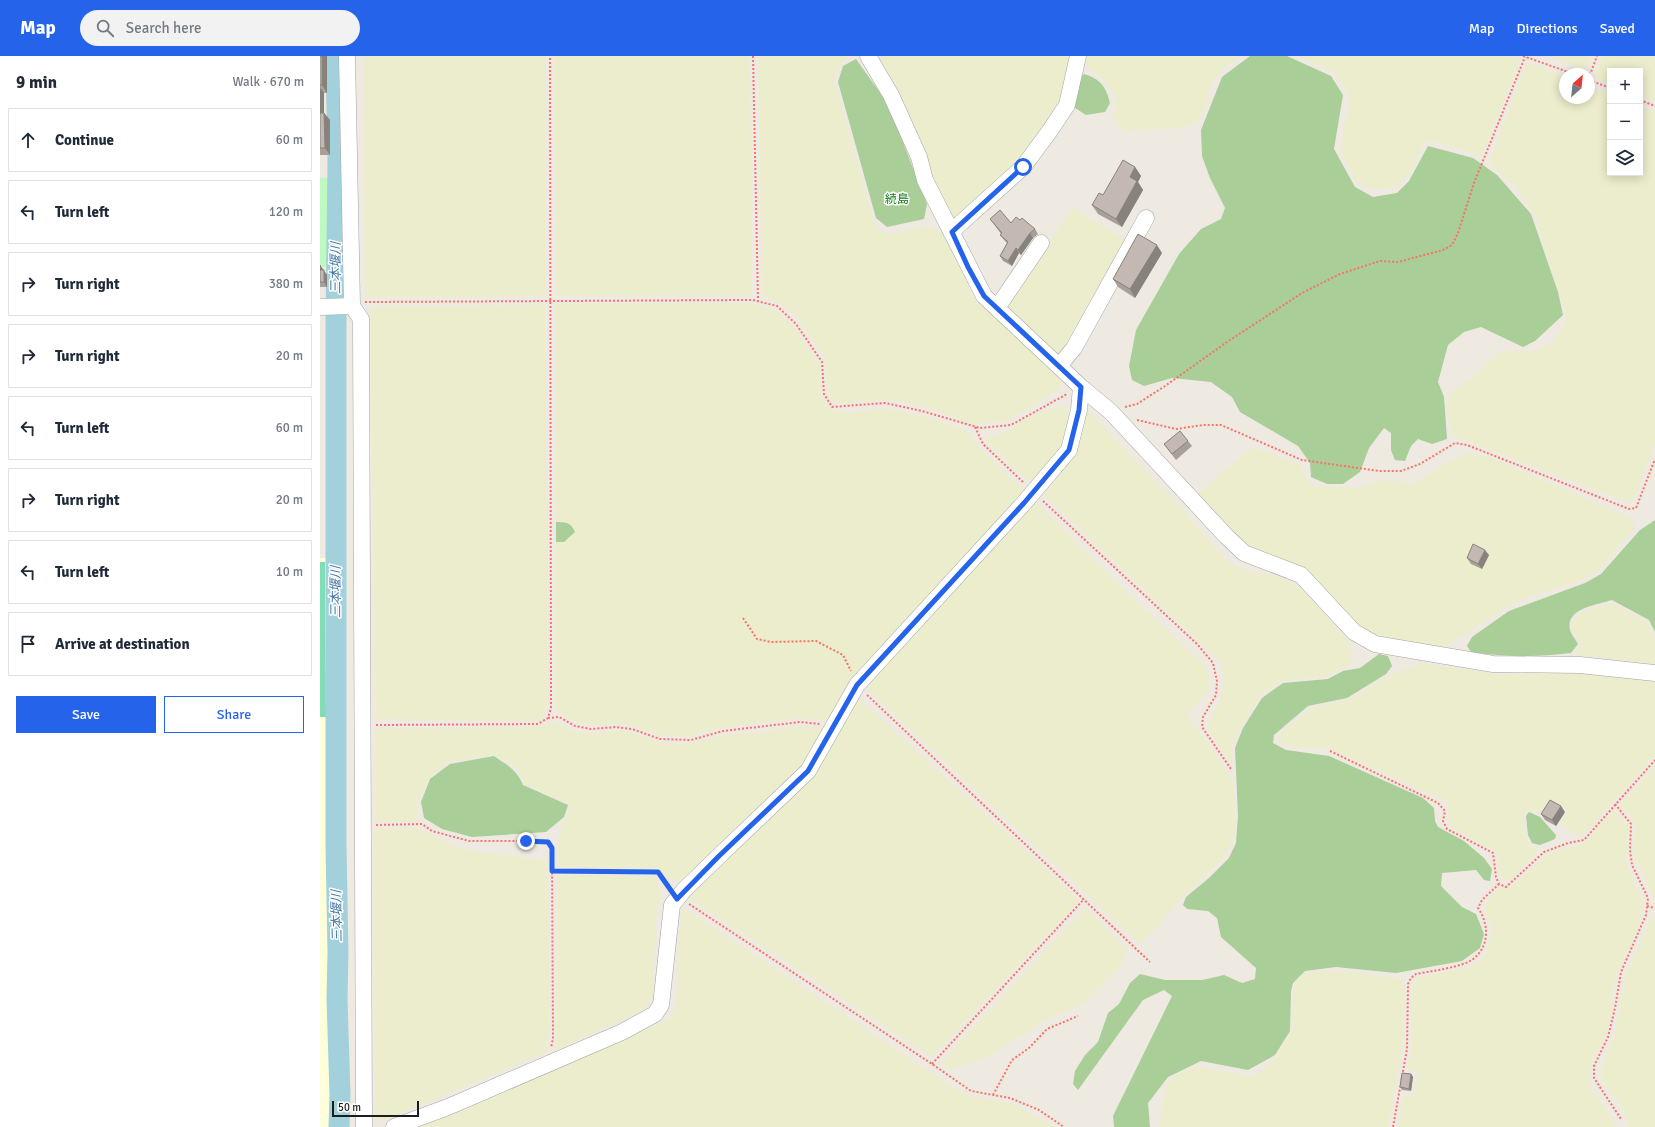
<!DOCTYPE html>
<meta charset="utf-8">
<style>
:root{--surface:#fff;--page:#f2f2f3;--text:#1f2937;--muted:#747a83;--line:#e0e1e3;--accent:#2563eb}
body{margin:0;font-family:Signika,"Noto Sans JP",sans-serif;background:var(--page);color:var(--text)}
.controls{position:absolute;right:12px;top:12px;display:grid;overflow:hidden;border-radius:0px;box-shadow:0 2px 10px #0003}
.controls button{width:36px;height:36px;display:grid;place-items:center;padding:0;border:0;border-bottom:1px solid var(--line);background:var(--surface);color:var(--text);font:20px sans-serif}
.compass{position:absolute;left:1239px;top:12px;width:36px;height:36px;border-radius:50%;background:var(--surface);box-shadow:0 2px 10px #0003;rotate:27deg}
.scale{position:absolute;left:12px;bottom:10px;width:87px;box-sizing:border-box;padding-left:4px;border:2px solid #1d1d1d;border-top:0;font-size:11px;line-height:14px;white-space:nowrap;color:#1d1d1d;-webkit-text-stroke:3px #fff;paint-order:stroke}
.stop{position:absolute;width:12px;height:12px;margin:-9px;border:3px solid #2563eb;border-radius:50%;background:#fff}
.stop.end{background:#2563eb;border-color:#fff;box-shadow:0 1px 4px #0008}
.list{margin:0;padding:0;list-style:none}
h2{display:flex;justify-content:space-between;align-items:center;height:52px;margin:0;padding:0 16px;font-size:17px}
h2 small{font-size:13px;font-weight:400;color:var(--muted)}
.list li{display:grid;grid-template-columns:26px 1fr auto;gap:12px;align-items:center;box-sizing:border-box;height:64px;margin:0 8px 8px;padding:0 8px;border:1px solid var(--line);border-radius:0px}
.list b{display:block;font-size:15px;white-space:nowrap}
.list em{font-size:13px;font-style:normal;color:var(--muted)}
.actions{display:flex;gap:8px;padding:12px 16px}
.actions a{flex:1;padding:9px 0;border:1px solid var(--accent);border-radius:0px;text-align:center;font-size:14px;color:var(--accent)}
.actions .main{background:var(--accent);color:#fff}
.icon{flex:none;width:22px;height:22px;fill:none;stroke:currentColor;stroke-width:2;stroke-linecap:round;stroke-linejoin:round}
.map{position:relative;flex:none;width:1335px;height:1071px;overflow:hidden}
header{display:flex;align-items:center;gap:24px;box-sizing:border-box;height:56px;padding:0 20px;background:var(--accent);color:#fff}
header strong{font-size:19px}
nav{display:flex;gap:22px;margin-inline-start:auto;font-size:14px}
.search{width:280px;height:36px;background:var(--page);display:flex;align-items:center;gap:10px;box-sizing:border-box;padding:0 14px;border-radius:22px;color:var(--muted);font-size:15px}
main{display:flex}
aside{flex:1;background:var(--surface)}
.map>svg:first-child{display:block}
.education{fill:#fffeda}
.farmland{fill:#ecedcd}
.forest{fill:#a9ce97}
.park{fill:#bef9c1}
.pitch{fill:#7fdeb6}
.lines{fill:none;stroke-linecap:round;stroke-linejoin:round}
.river{stroke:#a2d1dc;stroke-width:21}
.minor-casing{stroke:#a4a4a4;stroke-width:17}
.path{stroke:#fa7268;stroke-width:2;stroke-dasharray:2 2;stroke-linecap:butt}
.minor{stroke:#fff;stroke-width:16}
.wall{fill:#a89f99}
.shaded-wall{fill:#88827d}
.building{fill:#c3b9b2;stroke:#88827d}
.route{stroke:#2563eb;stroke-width:5}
.labels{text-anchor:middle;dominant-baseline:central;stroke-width:3;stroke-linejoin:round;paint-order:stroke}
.park-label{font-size:12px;fill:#0b7a11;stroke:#fff}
.water-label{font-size:13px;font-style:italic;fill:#4679a4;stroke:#fff}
</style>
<header>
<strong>Map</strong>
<div class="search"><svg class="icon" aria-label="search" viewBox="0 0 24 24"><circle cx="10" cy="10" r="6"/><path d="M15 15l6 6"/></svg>Search here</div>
<nav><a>Map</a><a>Directions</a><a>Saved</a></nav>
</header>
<main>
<aside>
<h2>9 min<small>Walk · 670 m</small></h2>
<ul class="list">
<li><svg class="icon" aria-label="ahead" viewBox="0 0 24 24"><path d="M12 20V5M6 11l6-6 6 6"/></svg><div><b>Continue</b></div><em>60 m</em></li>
<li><svg class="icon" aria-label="left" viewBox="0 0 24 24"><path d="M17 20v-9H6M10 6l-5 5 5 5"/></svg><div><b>Turn left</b></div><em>120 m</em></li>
<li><svg class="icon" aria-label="right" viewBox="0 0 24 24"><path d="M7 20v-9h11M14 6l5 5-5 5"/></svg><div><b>Turn right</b></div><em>380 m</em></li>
<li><svg class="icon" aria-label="right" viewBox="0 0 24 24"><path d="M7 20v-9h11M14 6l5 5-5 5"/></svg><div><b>Turn right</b></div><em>20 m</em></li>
<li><svg class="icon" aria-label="left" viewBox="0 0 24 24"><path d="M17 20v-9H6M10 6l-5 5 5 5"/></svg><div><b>Turn left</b></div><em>60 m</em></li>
<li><svg class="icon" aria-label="right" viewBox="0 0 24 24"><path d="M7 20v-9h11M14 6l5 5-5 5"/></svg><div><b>Turn right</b></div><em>20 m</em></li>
<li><svg class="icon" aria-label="left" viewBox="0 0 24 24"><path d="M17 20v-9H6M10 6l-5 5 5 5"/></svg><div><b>Turn left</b></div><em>10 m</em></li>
<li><svg class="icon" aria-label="arrive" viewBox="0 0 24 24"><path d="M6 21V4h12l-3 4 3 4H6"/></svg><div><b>Arrive at destination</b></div></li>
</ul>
<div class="actions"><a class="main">Save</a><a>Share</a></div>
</aside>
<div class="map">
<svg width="1335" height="1071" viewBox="0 0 1335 1071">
<rect width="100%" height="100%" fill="#eeeae2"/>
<path class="education" d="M0 502H8L15 1071H0Z"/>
<path class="farmland" d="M43 0H225V240L45 241Z
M234 0H430L432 239 236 240Z
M438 0H531L519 9 514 24 555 170 565 179 606 170 622 177 656 244 739 319V333L689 364 652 368 607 351 568 343 523 347 514 346 507 337 506 312 504 302 477 261 459 247 442 240Z
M557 0H752L743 46 705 100 633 164 617 131 596 73 570 22Z
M766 0H922L904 12 892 26 885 52 878 66 862 72 804 75 792 61 796 53 795 39 784 24 765 9Z
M977 0H1190L1200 4 1161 103 1158 99 1112 85H1105L1089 119 1075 131 1054 134 1038 127 1020 94 1030 41 1015 17Z
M1228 0H1272L1269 9 1263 13Z
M1282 0H1335V45L1320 39V15H1290V28L1274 21Z
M1207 6 1245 21V42H1269V30L1290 38V117H1320V50L1335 55V388L1312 448 1133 380 1127 353 1128 341 1179 297 1195 295H1216L1234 285 1245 267 1246 259 1215 159 1197 133 1169 106Z
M753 152 807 185 749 290 738 300 685 253 686 247Z
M430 247 453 253 463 260 476 274 499 308 502 342 512 355 522 357 566 353 608 361 648 376 661 393 705 436 537 619 523 635 508 665 477 662 399 672 368 681 339 679 313 670 296 667 276 669 256 666 236 654 235 248Z
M225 249 228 645 225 658 218 665 56 663 50 251Z
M741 350 747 351 750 367 741 396 711 428 666 385 668 381 681 378 720 356Z
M768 355 859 450 909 507 933 517 952 518 979 530 1029 586 1033 604 1028 610 1006 620 963 624 941 639 921 671 911 693 913 711 888 674V667L900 643 904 628 901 606 726 441V435L755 395 763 359Z
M932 391 979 408 991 429 1036 432 1066 424 1095 428 1124 408 1145 398H1162L1314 463V473L1279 514 1265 523 1199 544 1124 591 1060 582 1035 571 989 517 924 490 875 440Z
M715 445 807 536 886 611 890 624 888 637 867 658 914 725 915 779 904 803 863 840 821 889 544 630Z
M1289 548 1296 549 1327 566 1335 582V608L1256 599 1261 587 1252 573 1254 564 1259 557Z
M1100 607 1183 619 1262 614 1335 625V699L1262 780 1254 778 1240 767 1248 755 1233 746 1226 757 1207 753 1204 759 1203 771 1210 789 1218 795 1191 823 1184 824 1179 817 1177 796 1132 772 1128 765 1129 750 1124 744 1007 692H984L967 689 960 685 957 680 989 654 1032 642 1069 620Z
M536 640 759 844 612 1001 367 841 492 718Z
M232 665 258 677 276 678 296 675 312 676 343 687 369 688 400 680 423 677H439L483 670 504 672 483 709 360 825 350 823 339 813 238 811 237 790 242 769 250 752 249 748 205 728 196 711 174 699 129 705 109 721 97 747 98 765 56 766 55 673 219 671Z
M1335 709V849H1333V841L1313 798 1315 768 1300 749Z
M1294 754 1309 771 1306 807 1322 841 1323 852 1318 873 1294 923 1292 949 1286 979 1271 1008 1270 1021 1272 1033 1297 1071H1078L1084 1039 1093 1040 1098 1016 1086 1013 1092 993V931L1094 925 1100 921 1149 912 1162 902 1168 891 1172 872 1165 857 1166 847 1177 833 1190 831 1228 798 1265 786Z
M97 772 141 793 228 805 229 974 227 996 62 1065 55 1062 54 773Z
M237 819 335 820 341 839 336 860 333 937 330 946 324 954 236 994Z
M362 851 640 1036 655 1041 692 1047 735 1071H90L342 967 351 962 356 947Z
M765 851 808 895 799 913 763 948 727 963 666 1002 630 1014 621 1007Z
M1332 859H1335V1071H1308V1065L1298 1045 1282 1026V1008L1293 984 1306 918Z
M1016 914 1083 923 1085 934 1082 995 1068 1071H839L847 1028 856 1019 878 1010 931 1021 941 1016 958 998 972 975 973 935 975 927 986 918Z"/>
<path class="forest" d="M930 0H967L1011 20 1023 39 1014 93 1035 131 1053 141 1077 137 1089 125 1108 90 1153 102 1177 119 1211 158 1238 236 1243 259 1215 285 1203 291 1161 271 1144 276 1128 289 1118 326 1124 341 1127 383 1112 388 1098 383 1091 390 1085 405 1075 404 1071 394V377L1064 372 1049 392 1040 416 1023 428H1007L991 421 990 407 978 390 920 356 912 341 891 326 852 322 824 330 812 324 809 310 816 274 859 198 881 173 901 163 905 152 890 122 882 100 881 74 902 21Z
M536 3 568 48 607 148 604 163 567 171 556 162 518 26 523 10Z
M764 18C781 23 786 31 790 47L785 56 766 59 752 50 760 21Z
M1335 464V576L1329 564 1292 544C1277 549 1245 552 1250 574 1251 578 1256 584 1258 588L1251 597C1217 601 1185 601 1151 596L1147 590 1152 581 1189 555 1265 527 1281 518 1320 474Z
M236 466C245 466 251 466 255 476L244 486H236Z
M1059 598 1068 600 1072 610 1066 618 1027 642 988 650 954 679 953 687 966 694 1009 700 1103 742 1114 752 1115 765 1118 771 1144 785 1164 802 1172 813 1170 825 1164 824 1156 814 1122 817 1121 830 1142 851 1156 858 1164 878 1160 892 1142 905 1076 917 1016 911 985 915 973 927 971 935 970 975 955 999 928 1014 881 1005 848 1021 828 1047 830 1071H794L793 1060 852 940 844 934 823 944 758 1034 753 1028 755 1015 765 999 778 986 788 957 799 948 810 927 820 918 845 924H882L904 919 922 927 935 923 936 912 901 881 897 862 888 855 867 853 863 849 866 841 889 822 909 802 916 787 918 760 915 692 923 672 942 642 963 627 1008 623 1023 615 1040 612Z
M174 700C187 709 197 714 203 729L248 749 244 761 226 776 152 781 122 773 104 762 101 746 110 723 130 708Z
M1209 756 1220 761 1236 779 1235 783 1220 789 1212 787 1208 779 1206 760Z"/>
<path class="park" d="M0 122H9V211H0Z"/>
<path class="pitch" d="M0 506H5L6 661H0Z"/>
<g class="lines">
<path class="river" d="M16 0 18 105 16 268V790L18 897 17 943 20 1038 19 1071"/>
<defs>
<path id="minor" d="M27 0 32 250 41 263 44 1071
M548 0 571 39 599 101 605 124 664 240 761 331 791 356 906 480 924 497 981 519 1034 576 1055 588 1173 608 1260 609 1335 617
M631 176 703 111 729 76 747 49 758 0
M0 251 32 250
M677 252 721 187
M739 310 754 292 826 162
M74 1071 128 1051 302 976 335 958 341 949 352 849 364 834 398 801 488 715 537 629 704 447 749 394 759 354 761 331"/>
</defs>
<use href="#minor" class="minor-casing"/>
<path class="path" d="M433 0 438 245
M1203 0 1254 18
M1268 18 1271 16 1277 0
M1269 24 1290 32
M1320 44 1335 50
M45 246 433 244 457 250 476 268 502 306 504 338 512 351 565 347 602 355 660 372 691 369 747 338
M805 351 817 348 845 330 907 286 982 237 1020 218 1060 205 1078 206 1123 194 1132 189 1138 177 1154 127 1205 1
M817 364 856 373 883 369H901L982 404 1059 415H1081L1100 408 1135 387 1147 389 1309 453 1316 452 1335 403
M655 371 663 388 704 427
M723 445 877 588 893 607 897 625 896 639 883 661 882 671 911 713
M423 562 437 583 451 586 496 585 523 599 531 615
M547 639 830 906
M228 662 239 661 255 670 271 673 296 671 312 673 340 683 371 684 403 675 480 666 500 668
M56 669 218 668 228 662 231 652 230 0
M1010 695 1118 747 1125 755 1123 765 1127 773 1173 797 1176 821 1179 828 1186 831 1224 796 1248 787 1264 784 1335 704
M1295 748 1311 768 1310 794 1312 809 1328 842 1326 859 1301 916 1295 952 1288 981 1274 1010V1022L1301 1063
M56 769 102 768 112 775 149 785H228L232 792 233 982 231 992
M232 815 338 816 349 830
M369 848 612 1008 651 1035 690 1042 719 1054 744 1071
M1327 850 1335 852
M612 1008 764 843
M673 1039 692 1004 709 992 727 973 758 960
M1073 1071 1087 993 1088 928 1091 922 1096 918C1112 915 1128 913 1143 908 1168 900 1172 872 1158 852L1162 844 1179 828"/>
<use href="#minor" class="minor"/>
</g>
<path class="wall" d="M0 0 7 37H4V57L10 64V99H0Z
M815 111 821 120 818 126 823 134 802 171 778 158 772 149 783 139Z
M670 163 691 167 700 164 715 173 718 178 713 182 701 199 699 197 692 210 683 205 680 200 687 187 684 184 680 179 681 178Z
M842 197 815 242 798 231 793 223Z
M0 209 7 219V231H0Z
M868 385 872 390 856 404 844 388Z
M1169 499 1162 513 1151 508 1147 502Z
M1245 756 1236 770 1225 764 1221 758Z
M1091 1018 1093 1021 1091 1035 1082 1034 1080 1031Z"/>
<path class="shaded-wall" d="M2 0H7V37L2 29Z
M0 32 4 37V64L0 59Z
M4 57 10 64V99L5 92Z
M815 111 821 120 818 126 823 134 802 171 796 163 810 121Z
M710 177 713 182 701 199 698 194Z
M837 189 842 197 815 242 810 233Z
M696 192 699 197 692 210 688 205Z
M0 209 7 219V231L4 226 0 214Z
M1165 494 1169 499 1162 513 1158 508Z
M1241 750 1245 756 1236 770 1232 764Z
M1091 1018 1093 1021 1091 1035 1089 1033Z"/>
<path class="building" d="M0 0H2V29H0Z
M0 57H4L5 92H0Z
M803 104 815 111 810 121 817 125 796 163 772 149 779 137 783 139Z
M680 154 691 167 696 161 700 164 702 162 715 173 710 177 698 194 696 192 688 205 680 200 688 186 680 179 682 177 670 163Z
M818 178 837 189 810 233 793 223Z
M0 209V214H4V226H0Z
M860 375 868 385 852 398 844 388Z
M1153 488 1165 494 1158 508 1147 502Z
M1230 744 1241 750 1232 764 1221 758Z
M1082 1017 1091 1018 1089 1033 1080 1031Z"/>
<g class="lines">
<path class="route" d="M206 785 228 786 232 792V815L338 816 357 843 398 801 488 715 537 629 704 447 749 394 759 354 761 331 664 240 648 211 632 176 703 111"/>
</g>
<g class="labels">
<g class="park-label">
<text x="577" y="143">続島</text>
</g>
<g class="water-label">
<text transform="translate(16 212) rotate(-90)">三本堰川</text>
<text transform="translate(16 536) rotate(-90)">三本堰川</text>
<text transform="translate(17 860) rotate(-91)">三本堰川</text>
</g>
</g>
</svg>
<div class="controls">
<button>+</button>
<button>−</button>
<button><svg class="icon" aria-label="layers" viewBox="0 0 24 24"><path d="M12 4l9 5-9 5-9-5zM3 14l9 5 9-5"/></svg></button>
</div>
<svg class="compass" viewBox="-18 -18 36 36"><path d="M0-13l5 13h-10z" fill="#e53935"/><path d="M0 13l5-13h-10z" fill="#747a83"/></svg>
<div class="scale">50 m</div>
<div class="stop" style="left:703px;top:111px"></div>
<div class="stop end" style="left:206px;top:785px"></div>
</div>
</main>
